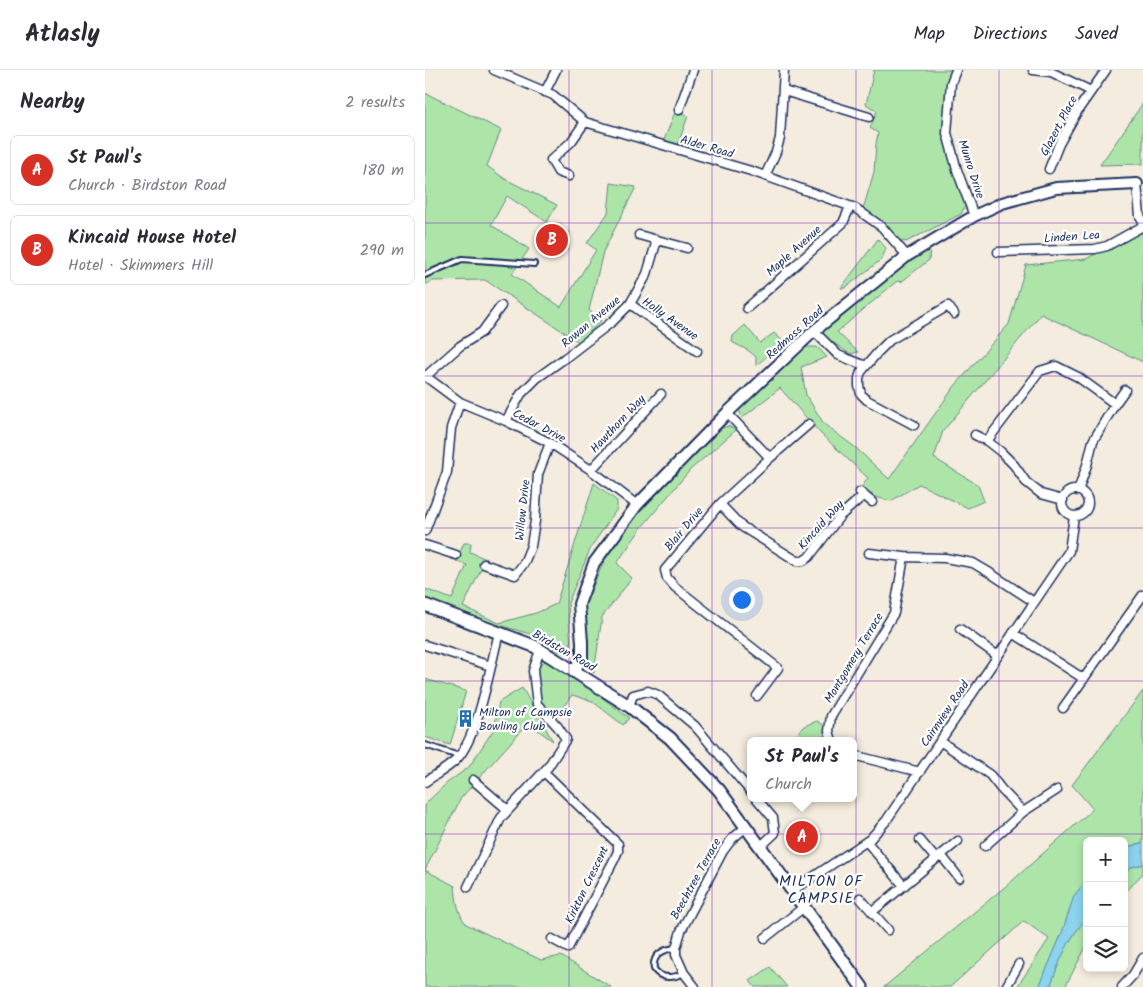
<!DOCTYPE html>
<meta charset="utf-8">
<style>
:root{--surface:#fff;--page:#f7f7f7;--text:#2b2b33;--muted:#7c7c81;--line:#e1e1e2;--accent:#d93025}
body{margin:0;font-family:Kalam,sans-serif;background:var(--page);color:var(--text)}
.controls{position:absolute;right:15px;bottom:15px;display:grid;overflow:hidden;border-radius:8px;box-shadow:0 2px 8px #0003}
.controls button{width:45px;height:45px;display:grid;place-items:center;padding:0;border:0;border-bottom:1px solid var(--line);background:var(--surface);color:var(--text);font:25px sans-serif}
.you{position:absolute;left:316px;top:529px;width:18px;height:18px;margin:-12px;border:4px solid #fff;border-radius:50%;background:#1a73e8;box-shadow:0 0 0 8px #1a73e833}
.badge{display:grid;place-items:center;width:32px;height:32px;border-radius:50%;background:var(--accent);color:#fff;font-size:16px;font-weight:700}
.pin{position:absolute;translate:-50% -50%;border:2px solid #fff;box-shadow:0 1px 5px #0006}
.popup{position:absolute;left:322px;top:667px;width:110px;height:65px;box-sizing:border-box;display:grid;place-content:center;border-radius:8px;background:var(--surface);filter:drop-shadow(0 1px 4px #0005);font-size:16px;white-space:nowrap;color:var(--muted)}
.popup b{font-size:19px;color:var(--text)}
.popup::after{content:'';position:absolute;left:50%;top:100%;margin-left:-10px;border:10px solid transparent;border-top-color:var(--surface)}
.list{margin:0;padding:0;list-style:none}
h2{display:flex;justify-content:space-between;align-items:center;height:65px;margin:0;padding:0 20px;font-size:21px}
h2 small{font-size:16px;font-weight:400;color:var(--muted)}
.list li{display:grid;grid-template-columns:32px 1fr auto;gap:15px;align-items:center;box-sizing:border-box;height:70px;margin:0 10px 10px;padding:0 10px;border:1px solid var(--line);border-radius:8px}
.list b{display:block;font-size:19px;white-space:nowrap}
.list p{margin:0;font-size:16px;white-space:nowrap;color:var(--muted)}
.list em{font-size:16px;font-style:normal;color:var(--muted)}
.icon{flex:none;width:28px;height:28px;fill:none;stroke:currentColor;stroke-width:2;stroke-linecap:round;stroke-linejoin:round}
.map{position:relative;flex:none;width:718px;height:917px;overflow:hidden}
header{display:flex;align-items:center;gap:30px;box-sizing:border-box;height:70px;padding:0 25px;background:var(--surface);border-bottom:1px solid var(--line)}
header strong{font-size:24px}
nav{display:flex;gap:28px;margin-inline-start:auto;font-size:18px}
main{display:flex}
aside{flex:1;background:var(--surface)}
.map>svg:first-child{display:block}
.green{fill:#ade5a9;stroke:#648a84}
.water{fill:#8cd3ee;stroke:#5f91b4}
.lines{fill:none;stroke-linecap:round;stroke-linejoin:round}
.service-casing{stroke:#1b2f5e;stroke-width:8}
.minor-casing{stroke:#1b2f5e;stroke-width:11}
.tertiary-casing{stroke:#1b2f5e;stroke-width:14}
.secondary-casing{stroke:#1b2f5e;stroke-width:15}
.service{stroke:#fff;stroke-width:4}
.minor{stroke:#fff;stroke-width:8}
.tertiary{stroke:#fff;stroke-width:10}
.secondary{stroke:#fff;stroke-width:11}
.grid{fill:none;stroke:#7b2cbf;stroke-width:1;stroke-opacity:0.55}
.labels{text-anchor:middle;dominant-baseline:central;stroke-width:4.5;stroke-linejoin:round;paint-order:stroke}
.street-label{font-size:12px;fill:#1b2f5e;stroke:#fff}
.poi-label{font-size:12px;fill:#1b2f5e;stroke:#fff;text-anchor:start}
.quarter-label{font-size:15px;letter-spacing:1px;fill:#1b2f5e;stroke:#fff}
</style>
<header>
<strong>Atlasly</strong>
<nav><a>Map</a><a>Directions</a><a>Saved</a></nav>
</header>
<main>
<aside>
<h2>Nearby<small>2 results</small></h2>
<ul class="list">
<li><span class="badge">A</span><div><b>St Paul's</b><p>Church · Birdston Road</p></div><em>180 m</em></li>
<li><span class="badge">B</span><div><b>Kincaid House Hotel</b><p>Hotel · Skimmers Hill</p></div><em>290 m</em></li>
</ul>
</aside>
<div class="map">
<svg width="718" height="917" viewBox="0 0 718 917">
<rect width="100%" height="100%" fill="#f4ecde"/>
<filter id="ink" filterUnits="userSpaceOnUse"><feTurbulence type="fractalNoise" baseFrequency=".02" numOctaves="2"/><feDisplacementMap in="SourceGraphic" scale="10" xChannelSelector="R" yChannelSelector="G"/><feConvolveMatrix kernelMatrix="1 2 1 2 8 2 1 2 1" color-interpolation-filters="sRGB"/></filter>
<g filter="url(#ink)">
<path class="green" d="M449 0H531L522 63 541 134 536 144 481 172 466 168 430 138 439 136 449 102 451 74 453 63 445 58 452 41 441 34Z
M0 23 76 60 62 96 80 109 132 135 122 152 82 126 66 155 104 179 87 204 136 237 171 180 162 173 183 143 186 113 211 117 178 182 164 240 176 251 154 272 60 210 7 211 0 215Z
M718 33V94L675 95Z
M250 42 263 46 253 74 239 70Z
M718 157V292L616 244 518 361 509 388 553 415 559 431 543 438 494 414 466 431 450 427 436 418 443 408 395 363 355 318 317 348 314 339 380 277H392L402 287 376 297 381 325 399 354 431 378 464 409 529 317 584 254 601 195 661 189 697 170Z
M453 169 461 178 457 189 420 218H416Z
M505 177 504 190 476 212 472 211 412 262 433 282 425 284 398 266 400 257 480 194Z
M320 255 335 273 349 263 358 271 331 296V287L324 281 307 272 308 266Z
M303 356 311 360 265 400 217 457 192 493 207 508 177 547 169 603 158 595 163 570 159 537 179 491 226 425 294 359Z
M169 413 192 431V439L166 477 143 533 146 577 140 582H134L109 565 42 546 0 528V519L27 529 42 495 31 491 39 473H46L45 482 61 489 38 537 74 553 111 543 131 534Z
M121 590 166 619 204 648 198 655 167 631 147 625 128 651 112 634 108 601Z
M0 609 41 621 25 675 0 667Z
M97 618 128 671 103 653 36 728 0 800 30 816C31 829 33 844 41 854L116 890 136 886 186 917H0V734L22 713 44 697 69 659 74 632Z
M718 621V773L699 778V771H662V810L649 826 637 863 614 917H592L624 869 599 851 525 917H459L587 811 668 739 647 715Z
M392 651C401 655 404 662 407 671H375L374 661 379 656Z
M718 794V803L699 824V803L706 797Z
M662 848V875L640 917H625C634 892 643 868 662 848Z
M345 897 362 917H330L325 911Z"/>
<path class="water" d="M718 773V794L706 797 699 803V778Z
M662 810V848C643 868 634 892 625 917H614L637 863 649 826Z"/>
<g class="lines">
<defs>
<path id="service" d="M0 205 37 189 109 194
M0 675 34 686
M251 878C238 879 227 885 229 899 236 910 249 908 259 903"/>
<path id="minor" d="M69 0 128 25 160 52 326 101 430 138 457 157 482 186
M531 0 526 13 522 63 532 100 549 146
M608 0 626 2 666 21
M359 21 444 47
M120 22 131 0
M254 40 268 0
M624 99 634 74 653 40 681 0
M144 106 133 102 126 90 146 72 160 52
M340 106 351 82 355 68 359 0
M712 114 715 146 718 151
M232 170 262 178
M573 182 670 179 682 176 718 156
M205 234 272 281
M322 238 418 153 425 137
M389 261 413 285 441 296
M0 306 35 332 81 351 125 373 166 400 212 435
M1 306 35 276 57 262 76 236
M302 343 345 388 384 354
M81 351 96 324 112 308 140 288 188 251 205 234 222 204 232 170 214 165
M489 355 442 330 436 324 434 316V308L436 302 453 282 465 270 523 236 529 244
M550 365 562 371
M166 400 236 324
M637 433a13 13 0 1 1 26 0a13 13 0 1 1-26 0Z
M653 421 662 395 668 371 690 334 700 320
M435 422 447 432
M638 430 616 424 601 412 589 395 576 382 562 371 615 301 631 296 653 307 690 334
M295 434 316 456 372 491H378L384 487 415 446 439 425
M0 461 22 402 26 358 35 332
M0 475 31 485
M444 483 479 487 520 488 548 493 565 503 609 532
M59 494 90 505 99 493 106 476 110 451 113 404 125 373
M535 559 573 586
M588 563 659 609
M0 575 66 596
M332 626 353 598 250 517 242 508 240 500 295 434 345 388
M204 636 208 625 223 621 233 625 270 656 326 722
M638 638 718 525
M407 671 404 661 406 646 469 543 479 487
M515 671 565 705 576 719 598 742
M428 685 495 702
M119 702 193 774V781L189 790 143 878 127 869
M48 710 83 740
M0 712C10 705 23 698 31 690 54 666 65 596 74 563
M331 728 348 748 350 763 335 777
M495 770 511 789
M442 772 479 816
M560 776 598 742 632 720
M516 785 534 808
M43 817 76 748 123 697 141 669 133 657 112 634 108 601 115 580
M367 821 445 769 461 751 644 481 649 446
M435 828 463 860
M447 842 533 771
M340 868 379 837
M270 917 259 903 251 885V878L256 861 298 781 307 769 321 757
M581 917 594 894
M697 917 708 905 718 888"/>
<path id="tertiary" d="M149 602 157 587V572L154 534 169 493 212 435 302 343 389 261 482 186 549 146 577 133 631 118 712 114"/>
<path id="secondary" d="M0 535 109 576 204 636 245 668 294 720 437 917"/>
</defs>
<use href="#service" class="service-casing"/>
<use href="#minor" class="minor-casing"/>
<use href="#tertiary" class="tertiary-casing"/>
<use href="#secondary" class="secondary-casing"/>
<use href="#service" class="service"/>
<use href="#minor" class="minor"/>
<use href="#tertiary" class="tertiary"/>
<use href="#secondary" class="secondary"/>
</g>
</g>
<path class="grid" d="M144 0V917M287 0V917M431 0V917M574 0V917M0 153H718M0 306H718M0 458H718M0 611H718M0 764H718"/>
<defs>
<symbol id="building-bare" viewBox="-9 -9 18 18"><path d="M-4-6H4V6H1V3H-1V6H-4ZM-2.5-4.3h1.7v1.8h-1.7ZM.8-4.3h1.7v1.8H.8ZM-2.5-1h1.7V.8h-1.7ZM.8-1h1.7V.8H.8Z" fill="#1f6fb2" stroke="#fff" stroke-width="2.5" paint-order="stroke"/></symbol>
</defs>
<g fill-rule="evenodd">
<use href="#building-bare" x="28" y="636" width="25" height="25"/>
</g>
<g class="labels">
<g class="street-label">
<text transform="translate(634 56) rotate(-62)">Glazert Place</text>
<text transform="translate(282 77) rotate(16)">Alder Road</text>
<text transform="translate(546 99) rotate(72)">Munro Drive</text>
<text transform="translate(647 167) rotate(-4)">Linden Lea</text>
<text transform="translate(369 181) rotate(-42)">Maple Avenue</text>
<text transform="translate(245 249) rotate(35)">Holly Avenue</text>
<text transform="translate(166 252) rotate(-40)">Rowan Avenue</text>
<text transform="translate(370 263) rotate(-42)">Redmoss Road</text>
<text transform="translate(193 354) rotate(-47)">Hawthorn Way</text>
<text transform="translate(114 356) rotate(28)">Cedar Drive</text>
<text transform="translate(98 440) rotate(-84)">Willow Drive</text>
<text transform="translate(396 455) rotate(-48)">Kincaid Way</text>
<text transform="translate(259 459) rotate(-50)">Blair Drive</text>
<text transform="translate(139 581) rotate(30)">Birdston Road</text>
<text transform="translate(429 588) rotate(-59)">Montgomery Terrace</text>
<text transform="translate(520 644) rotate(-56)">Cairnview Road</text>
<text transform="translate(271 809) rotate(-61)">Beechtree Terrace</text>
<text transform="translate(162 815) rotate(-64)">Kirkton Crescent</text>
</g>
<g class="poi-label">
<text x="54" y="642">Milton of Campsie<tspan x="54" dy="14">Bowling Club</tspan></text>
</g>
<g class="quarter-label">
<text x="396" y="812">MILTON OF<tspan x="396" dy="17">CAMPSIE</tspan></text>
</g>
</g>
</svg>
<div class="controls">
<button>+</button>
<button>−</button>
<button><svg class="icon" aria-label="layers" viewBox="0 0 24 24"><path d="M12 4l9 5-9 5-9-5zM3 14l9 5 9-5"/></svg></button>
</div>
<div class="you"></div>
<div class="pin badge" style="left:377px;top:767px">A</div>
<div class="popup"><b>St Paul's</b>Church</div>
<div class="pin badge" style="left:127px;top:170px">B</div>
</div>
</main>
